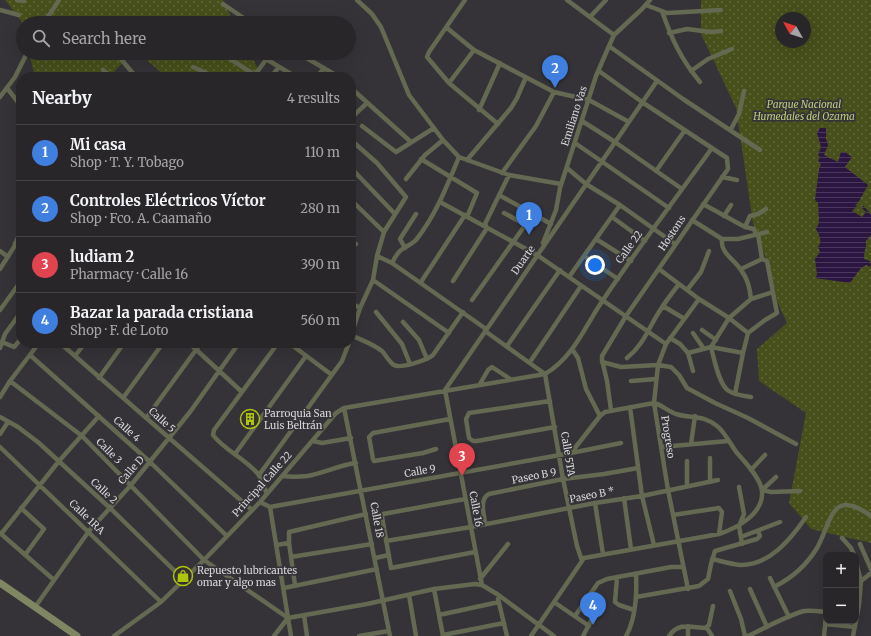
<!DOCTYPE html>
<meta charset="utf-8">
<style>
:root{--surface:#282629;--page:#302e31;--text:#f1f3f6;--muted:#a5a5a8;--line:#444346;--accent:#db2777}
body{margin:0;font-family:Merriweather,serif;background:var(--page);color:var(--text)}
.controls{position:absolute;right:12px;bottom:12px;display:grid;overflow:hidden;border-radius:8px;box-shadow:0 4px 16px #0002}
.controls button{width:36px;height:36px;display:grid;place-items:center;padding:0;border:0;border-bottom:1px solid var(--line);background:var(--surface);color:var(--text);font:20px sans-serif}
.compass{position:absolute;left:775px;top:12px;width:36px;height:36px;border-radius:50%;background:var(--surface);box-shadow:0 4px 16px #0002;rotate:309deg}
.you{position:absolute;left:595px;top:265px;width:14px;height:14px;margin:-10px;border:3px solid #fff;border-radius:50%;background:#1a73e8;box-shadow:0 0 0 6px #1a73e833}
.badge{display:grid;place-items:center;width:26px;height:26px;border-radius:50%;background:var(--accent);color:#fff;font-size:13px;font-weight:700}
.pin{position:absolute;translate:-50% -33px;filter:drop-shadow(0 1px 2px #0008)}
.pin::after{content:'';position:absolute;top:21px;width:14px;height:12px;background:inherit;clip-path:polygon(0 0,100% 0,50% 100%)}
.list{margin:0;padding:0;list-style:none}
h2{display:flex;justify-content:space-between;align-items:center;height:52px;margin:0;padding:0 16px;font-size:17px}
h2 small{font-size:13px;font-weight:400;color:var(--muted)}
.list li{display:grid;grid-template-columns:26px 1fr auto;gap:12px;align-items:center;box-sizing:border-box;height:56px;padding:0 16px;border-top:1px solid var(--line)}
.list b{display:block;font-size:15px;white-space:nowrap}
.list p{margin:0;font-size:13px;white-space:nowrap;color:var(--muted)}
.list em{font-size:13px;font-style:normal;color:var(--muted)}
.icon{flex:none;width:22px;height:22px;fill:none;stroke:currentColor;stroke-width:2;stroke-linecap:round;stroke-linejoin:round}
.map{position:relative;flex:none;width:871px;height:636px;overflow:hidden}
.search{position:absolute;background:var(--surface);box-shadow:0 4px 16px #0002;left:16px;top:16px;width:340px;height:44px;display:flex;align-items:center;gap:10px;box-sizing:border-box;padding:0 14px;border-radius:22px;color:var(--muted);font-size:15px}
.panel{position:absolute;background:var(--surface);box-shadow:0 4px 16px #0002;left:16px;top:72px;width:340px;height:276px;border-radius:16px}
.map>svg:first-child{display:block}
.grass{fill:url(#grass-dots);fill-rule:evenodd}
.water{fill:url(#water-rules)}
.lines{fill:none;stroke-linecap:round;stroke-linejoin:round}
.minor{stroke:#646952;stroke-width:4.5}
.secondary{stroke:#7e8662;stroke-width:7}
.labels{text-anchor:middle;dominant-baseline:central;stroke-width:3.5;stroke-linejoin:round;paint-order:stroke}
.park-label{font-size:10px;font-style:italic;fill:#bece7b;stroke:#353337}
.street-label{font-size:10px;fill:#d8d7da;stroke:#353337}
.poi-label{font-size:10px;fill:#d8d7da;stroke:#353337;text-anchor:start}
</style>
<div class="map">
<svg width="871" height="636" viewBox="0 0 871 636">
<defs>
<pattern id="grass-dots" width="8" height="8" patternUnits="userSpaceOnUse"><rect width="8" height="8" fill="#47501b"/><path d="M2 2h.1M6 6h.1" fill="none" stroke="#61683c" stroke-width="1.8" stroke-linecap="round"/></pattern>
<pattern id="water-rules" width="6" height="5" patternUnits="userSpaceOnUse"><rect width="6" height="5" fill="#2b1641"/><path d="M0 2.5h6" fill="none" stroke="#49375c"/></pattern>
</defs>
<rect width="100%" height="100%" fill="#353337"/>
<path class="grass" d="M5 0H223L234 23H23V27L22 22Z
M701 0H871V543L811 529 789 503 806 413 759 381 757 349 787 323 778 303 771 272 753 223 736 108 701 34ZM781 18H805V42H781Z
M29 53H132L110 76V77H35Z
M139 53H250L262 77H166Z"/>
<path class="water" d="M820 128H826V139L828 145 824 155 838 162 841 152H845L852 157 845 167 868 185 858 203 855 205 857 206 852 211 862 217 866 212 862 208 863 205 871 215V235L866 241C867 248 863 253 864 259L870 261 871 267 866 265 861 268 850 283 815 278 817 275 815 259 820 252 818 247C823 241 819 235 816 229L819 223 818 203 815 200 819 169 821 164 818 161 820 157 818 155 821 147 817 133Z"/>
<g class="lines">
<path class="minor" d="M17 0 24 1
M357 0 372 14 381 27 409 95 443 140 459 157 509 175 561 184
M465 0 429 52 427 57 449 83 498 124
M567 0 614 35
M223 4 251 23
M646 5 667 13 721 10
M0 10 19 15
M662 11C672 40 681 59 700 82
M590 17 606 0
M208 20 213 23
M44 23 59 0
M447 28 474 50 554 92 589 100 629 122
M669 33 687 29 711 32 721 31
M609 46 683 99 760 150
M116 53 136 77
M221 53 255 75
M256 53 296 77
M298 53 339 77
M193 67 215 77
M103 70 112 77
M599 71 642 102 727 158 728 169 626 316 602 356V360L607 381 611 410
M691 71 708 59 732 49
M254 76 271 53
M271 77 279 67
M317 77 324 68
M449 83 474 50
M7 88 21 106
M351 88 411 142
M0 97 15 77 27 53
M479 110 500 63
M351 118 367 103
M582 121 615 142 682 189
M362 126 396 152 434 128
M731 129 739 114 744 91
M351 140 377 163 406 197 384 232 377 256 373 280 360 308 351 336
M575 143 669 208
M421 159 477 193 467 217
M467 160 511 108 517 98 526 77
M351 168 395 214
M567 168 586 184 620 205 675 244
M656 171 685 130
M502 173 536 126 554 92
M722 177 737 180
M406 179 425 155 443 140
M499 195 551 224
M351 200 384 232
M440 202 537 255 666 344
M703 204 745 227 754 229 756 235
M504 213 526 225
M724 216 731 205
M612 217 645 241
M692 220 722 239H738L767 232
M745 227 750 216 758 214 766 209
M487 228 485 224 509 175
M758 234 762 259
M596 239 631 261
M722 239C720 253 734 259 741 270 748 279 750 288 751 299L729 318 711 347C714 358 719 386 729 391 735 395 744 396 751 397
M15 243 21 247
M543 243 556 210 560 188 596 76 609 46 614 35 642 9 650 0
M405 248 400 239 416 214
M351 249 356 244
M0 251 8 257
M377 256 392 263 486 329
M584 256 618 279
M392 263C394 259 397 253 401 250 406 246 411 245 416 240 436 215 447 186 459 157
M0 269 14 247 21 230
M659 269 699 299 729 318 748 333
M741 269 762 259
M569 277 620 205
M373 280 449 333
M453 281 487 228
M421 282 465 215
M687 290 701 272 709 251
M751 299 773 292
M472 300 533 214
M351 303 360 308
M663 306 683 318
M0 310 21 281
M376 312 402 344 410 364
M403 322 419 340 427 359
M702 330 716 340
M485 331 545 374
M693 333 704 349
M351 335C361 340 373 344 382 351 386 355 389 362 394 365 401 369 427 360 433 355L463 312
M670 338 680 344 688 353 711 347 743 353
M2 342 14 347 21 339
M60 343 252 510
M189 343 242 392
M289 343 332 375
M507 346 560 270
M0 348 5 334 21 312
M572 349 578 358 586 389 600 416
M688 353 693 371
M30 355 150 462 227 536
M75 356 85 343
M627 358C644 344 648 329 659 312 665 302 672 293 679 284
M530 362 581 286
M602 362 621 367 658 365 671 367 679 375 687 388 715 403 748 418 796 444
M545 374 563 479 577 546 582 561
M99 378 124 343
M10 381 82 436 204 560 288 618
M631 381 656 379
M480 384 488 370 492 367 510 379
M445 390 657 81
M445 390 482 585
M735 394 743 353 748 333 765 320 777 313 767 261 762 259
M0 397 10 381 39 343
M123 398 163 343
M550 401 469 413 466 419 469 438 473 441H477L555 427
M630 407 642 496 654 545
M344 408 390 636
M0 417 18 427 39 443 110 508 184 580
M147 417 201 343
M0 434 8 422
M313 441 322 443 351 438
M691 444 695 416
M0 447 161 602
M661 447 728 441
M436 449 423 453 374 461 373 459 369 437 373 433 450 419
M235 454 306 356
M710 458V482
M687 461V486
M751 470 765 455
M259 475 342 361 349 343
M282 476C290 477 299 477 307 476 324 473 339 465 356 463
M739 487 744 514 739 526 742 544
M762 490 771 492 800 491
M762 490 776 477
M267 494C264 488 262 479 258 474 246 459 224 450 213 435L214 430 278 343
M624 498 631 549
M465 499 383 514 382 517 391 568 475 552
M260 502 270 507 291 636
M595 503 603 554
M270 507 571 453 621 443
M21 508 44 529 25 555
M673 515 719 508 722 512 719 534
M485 523C484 514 479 499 489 494L563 479 604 474 638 468
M0 533 54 580
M1 534 59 461 99 416
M741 537 780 522
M842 538 851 548 854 555
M386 541 471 527 595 503 642 496 718 480
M860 544 871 569
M276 545 289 543
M291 557 372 544
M375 558 389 555
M712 559C721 561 730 564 740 565 769 566 791 539 806 517
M617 577 615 602 619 605 634 610
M770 578 789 617
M480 579 508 544
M856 583 861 581 871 573
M295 585 289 543V532L366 514
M774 587C792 578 806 566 817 548 832 521 831 487 871 516
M284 588 377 569
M434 589 443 636
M688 589 668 490 654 403 658 365 666 344 699 299
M750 589 767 627
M730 591 741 619 745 636
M409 595 416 636
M636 597 699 586 708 579 711 564 715 551 757 539 760 536 758 531
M498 599 507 636
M554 602 589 626
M35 607 89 531 131 485 190 412 239 343
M304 615 307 636
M439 615 499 602
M575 616 598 583 607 579 671 567H683
M825 624 855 627
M688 626V636
M707 628 712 636
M443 635 504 623
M114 636 161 602 204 560 260 502 336 413 344 408 545 374C574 357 585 326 603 300 638 248 676 198 712 148
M274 636 288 618 367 604 434 589 475 584 482 585 497 594 554 636
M359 636 389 631
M531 636 584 558 719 534C737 528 764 514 762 491 761 479 745 462 737 453 731 445 724 431 717 426 702 414 692 419 676 414 668 411 662 405 654 403L605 412 600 416 571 453
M583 636 601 602
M626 636C636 618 637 594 636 574
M669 636C679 622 690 627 705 628L709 625 713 606
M748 636C765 628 786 616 804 611 811 610 818 611 826 612
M824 636 826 617
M853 636 859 605 861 581 856 562"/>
<path class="secondary" d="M0 583 77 636"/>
</g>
<defs>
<symbol id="building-ring" viewBox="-11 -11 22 22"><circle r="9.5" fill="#353337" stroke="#afc508" stroke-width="1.5"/><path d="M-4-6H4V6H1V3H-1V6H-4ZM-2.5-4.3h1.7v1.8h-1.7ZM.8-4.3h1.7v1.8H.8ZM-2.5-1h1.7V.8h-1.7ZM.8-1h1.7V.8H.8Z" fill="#afc508"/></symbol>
<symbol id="shop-ring" viewBox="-11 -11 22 22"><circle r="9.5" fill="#353337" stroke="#afc508" stroke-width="1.5"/><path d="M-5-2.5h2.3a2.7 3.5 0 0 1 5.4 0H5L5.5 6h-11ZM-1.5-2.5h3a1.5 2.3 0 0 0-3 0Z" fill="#afc508"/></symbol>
</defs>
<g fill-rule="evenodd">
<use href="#building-ring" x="239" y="408" width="22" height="22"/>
<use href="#shop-ring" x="172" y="565" width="22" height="22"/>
</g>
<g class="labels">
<g class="park-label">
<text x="804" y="104">Parque Nacional<tspan x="804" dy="12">Humedales del Ozama</tspan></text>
</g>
<g class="street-label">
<text transform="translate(574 116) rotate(-72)">Emiliano Vas</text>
<text transform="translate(672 233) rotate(-56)">Hostons</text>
<text transform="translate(629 247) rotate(-54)">Calle 22</text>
<text transform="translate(523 260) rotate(-55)">Duarte</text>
<text transform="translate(162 420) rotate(42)">Calle 5</text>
<text transform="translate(127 429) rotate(42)">Calle 4</text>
<text transform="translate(668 437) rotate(81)">Progreso</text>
<text transform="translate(109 451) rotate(45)">Calle 3</text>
<text transform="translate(568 454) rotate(81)">Calle 5TA</text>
<text transform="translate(131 470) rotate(-49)">Calle D</text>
<text transform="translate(420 471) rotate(-10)">Calle 9</text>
<text transform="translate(534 476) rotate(-11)">Paseo B 9</text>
<text transform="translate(262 484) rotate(-48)">Principal Calle 22</text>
<text transform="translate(104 491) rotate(43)">Calle 2</text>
<text transform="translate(592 495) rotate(-11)">Paseo B *</text>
<text transform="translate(476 509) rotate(79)">Calle 16</text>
<text transform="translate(87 517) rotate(44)">Calle 1RA</text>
<text transform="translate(377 520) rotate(79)">Calle 18</text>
</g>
<g class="poi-label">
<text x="264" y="413">Parroquia San<tspan x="264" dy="12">Luis Beltrán</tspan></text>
<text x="197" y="570">Repuesto lubricantes<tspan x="197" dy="12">omar y algo mas</tspan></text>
</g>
</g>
</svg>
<div class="controls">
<button>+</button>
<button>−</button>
</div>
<svg class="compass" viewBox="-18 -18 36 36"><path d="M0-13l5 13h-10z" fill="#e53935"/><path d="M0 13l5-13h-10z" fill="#a5a5a8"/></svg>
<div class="you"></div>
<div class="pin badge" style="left:529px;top:235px;background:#3f7fe0">1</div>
<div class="pin badge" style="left:555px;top:88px;background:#3f7fe0">2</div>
<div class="pin badge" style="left:462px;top:476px;background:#e0444e">3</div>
<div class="pin badge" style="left:593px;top:625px;background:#3f7fe0">4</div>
<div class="search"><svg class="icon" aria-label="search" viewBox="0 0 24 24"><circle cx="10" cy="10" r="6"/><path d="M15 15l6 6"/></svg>Search here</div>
<section class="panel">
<h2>Nearby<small>4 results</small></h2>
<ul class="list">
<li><span class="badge" style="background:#3f7fe0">1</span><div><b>Mi casa</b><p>Shop · T. Y. Tobago</p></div><em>110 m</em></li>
<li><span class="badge" style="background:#3f7fe0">2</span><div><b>Controles Eléctricos Víctor</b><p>Shop · Fco. A. Caamaño</p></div><em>280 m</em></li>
<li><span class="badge" style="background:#e0444e">3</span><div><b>ludiam 2</b><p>Pharmacy · Calle 16</p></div><em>390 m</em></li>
<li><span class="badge" style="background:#3f7fe0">4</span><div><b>Bazar la parada cristiana</b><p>Shop · F. de Loto</p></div><em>560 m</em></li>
</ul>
</section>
</div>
